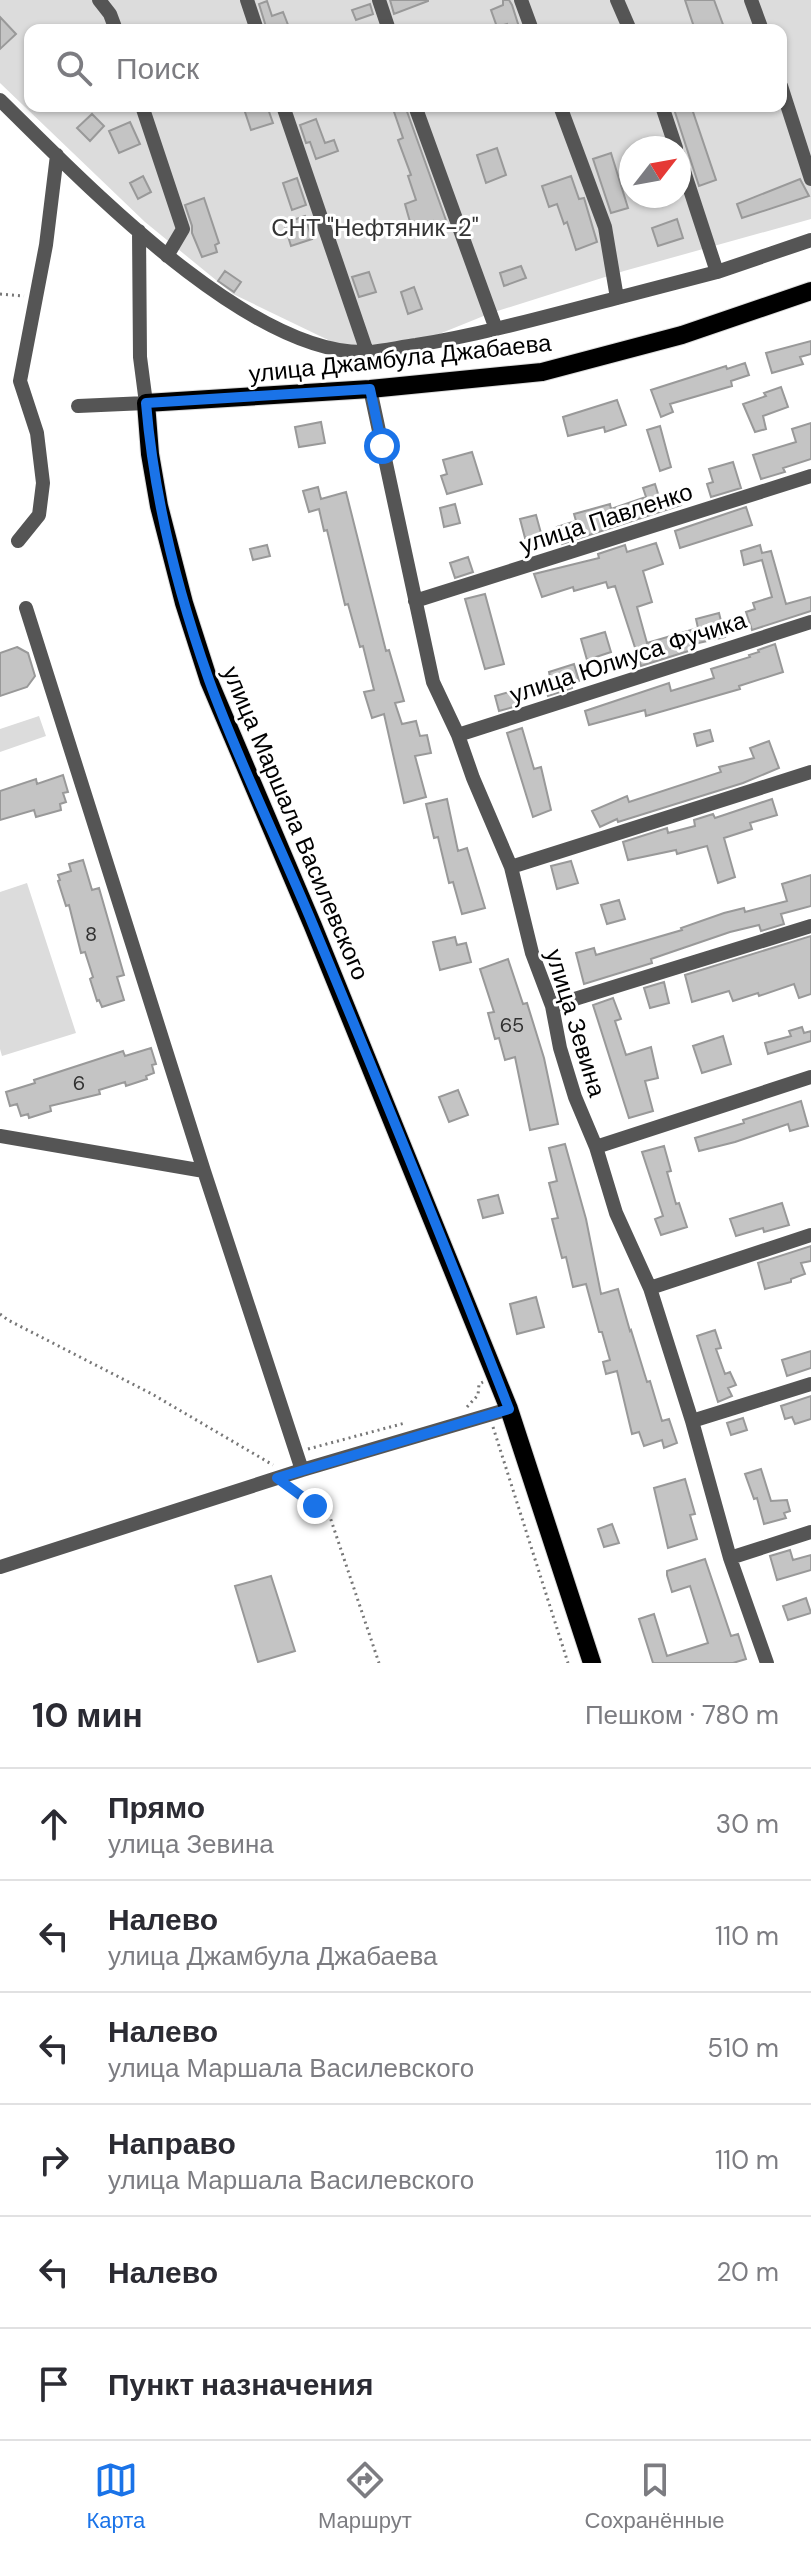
<!DOCTYPE html>
<html lang="ru">
<meta charset="utf-8">
<style>
:root{--surface:#fff;--page:#f2f2f3;--text:#2b2b33;--muted:#7c7c81;--line:#e1e1e2;--accent:#1a73e8}
body{margin:0;font-family:"DM Sans",sans-serif;background:var(--page);color:var(--text)}
.compass{position:absolute;left:619px;top:136px;width:72px;height:72px;border-radius:50%;background:var(--surface);box-shadow:0 2px 6px #0004;rotate:59deg}
.stop{position:absolute;width:24px;height:24px;margin:-18px;border:6px solid #1a73e8;border-radius:50%;background:#fff}
.stop.end{background:#1a73e8;border-color:#fff;box-shadow:0 2px 8px #0008}
.list{margin:0;padding:0;list-style:none}
h2{display:flex;justify-content:space-between;align-items:center;height:104px;margin:0;padding:0 32px;font-size:34px}
h2 small{font-size:26px;font-weight:400;color:var(--muted)}
.list li{display:grid;grid-template-columns:52px 1fr auto;gap:24px;align-items:center;box-sizing:border-box;height:112px;padding:0 32px;border-top:2px solid var(--line)}
.list b{display:block;font-size:30px;white-space:nowrap}
.list p{margin:0;font-size:26px;white-space:nowrap;color:var(--muted)}
.list em{font-size:26px;font-style:normal;color:var(--muted)}
.icon{flex:none;width:44px;height:44px;fill:none;stroke:currentColor;stroke-width:2;stroke-linecap:round;stroke-linejoin:round}
.map{position:relative;flex:none;width:811px;height:1663px;overflow:hidden}
.search{position:absolute;background:var(--surface);box-shadow:0 2px 6px #0004;left:24px;right:24px;top:24px;height:88px;display:flex;align-items:center;gap:20px;box-sizing:border-box;padding:0 28px;border-radius:16px;color:var(--muted);font-size:30px}
.sheet{height:776px;background:var(--surface)}
nav{display:flex;justify-content:space-around;align-items:center;box-sizing:border-box;height:112px;border-top:2px solid var(--line);background:var(--surface);font-size:22px;color:var(--muted)}
nav a{display:grid;justify-items:center;gap:4px}
nav .on{color:var(--accent)}
.map>svg:first-child{display:block}
.green{fill:#dcdcdc;fill-rule:evenodd}
.building{fill:#c4c4c4;stroke:#999;stroke-width:2}
.lines{fill:none;stroke-linecap:round;stroke-linejoin:round}
.major-casing{stroke:#dbdbdb;stroke-width:20}
.path{stroke:#777;stroke-width:3;stroke-dasharray:2 4;stroke-linecap:butt}
.minor{stroke:#555;stroke-width:14}
.major{stroke:#000;stroke-width:18}
.route{stroke:#1a73e8;stroke-width:10}
.labels{text-anchor:middle;dominant-baseline:central;stroke-width:6;stroke-linejoin:round;paint-order:stroke}
.number-label{font-size:20px;fill:#313131}
.park-label{font-size:24px;fill:#333;stroke:#fff}
.street-label{font-size:24px;fill:#000;stroke:#fff}
</style>
<div class="map">
<svg width="811" height="1663" viewBox="0 0 811 1663">
<rect width="100%" height="100%" fill="#fff"/>
<path class="green" d="M0 0H811V219L624 271 491 313 412 345 351 351 233 294 145 222 0 83ZM30 30H781V106H30ZM631 148H679V196H631Z
M39 716 46 736 0 752V729Z
M27 883 76 1033 2 1056 0 1049V892Z"/>
<path class="building" d="M390 0H428V1L394 14Z
M503 0H509L512 5 520 30H508L507 24 497 27 491 10 503 5Z
M685 0H714L725 30H695Z
M267 1 272 16 283 12 290 30H267L259 4Z
M370 4 373 14 356 20 352 10Z
M0 17 16 34 0 49Z
M243 106H267L273 123 251 130Z
M392 106H405L447 223 435 227 433 221 412 229 405 204 416 200 408 176 411 175 398 140 403 138Z
M673 106H691L716 180 699 186Z
M92 114 104 126 90 141 77 128Z
M316 119 325 143 334 140 338 151 316 159 310 142 306 143 300 125Z
M130 122 140 144 119 153 109 131Z
M497 148 506 175 486 183 477 155Z
M611 153 628 208 611 213 593 159Z
M143 176 151 192 138 199 130 183Z
M571 176 579 199 584 198 597 242 576 250 567 222 564 224 557 204 549 207 542 186Z
M297 178 306 205 292 210 283 183Z
M800 179 809 196 742 218 737 204Z
M204 198 219 243 215 245 217 252 202 257 192 233V226L185 205Z
M305 216 312 239 291 246 284 223Z
M677 219 683 238 658 246 652 228Z
M521 266 526 278 504 286 500 273Z
M225 271 241 282 234 292 218 281Z
M369 272 376 292 359 297 352 277Z
M414 287 422 309 408 314 401 292Z
M811 341V354L800 357 803 364 772 373 766 353Z
M745 363 749 375 731 381 732 386 670 404 673 412 661 417 651 390 726 366 727 369Z
M781 387 788 407 763 416 766 429 755 432 743 404 766 396 764 393Z
M617 400 626 425 605 432 604 427 568 436 563 417Z
M321 422 325 443 299 447 295 427Z
M811 423V459L783 468 785 472 761 479 753 455 796 442 792 429Z
M660 426 671 467 660 471 647 430Z
M472 452 482 484 447 494 441 476 447 474 443 460Z
M733 462 741 488 711 497 707 484 713 482 709 469Z
M655 484 659 497 676 491 681 505 562 544 557 527 576 521 574 514 610 504 611 509 646 497 643 488Z
M318 487 321 499 346 492 386 651 389 650 404 701 395 703 402 724 416 721 420 736 427 735 431 753 415 756 426 797 404 803 384 714 372 718 364 692 374 690 363 646 360 647 348 604 345 605 327 530 324 531 319 509 309 512 303 491Z
M455 504 460 523 444 527 440 508Z
M746 507 752 525 680 548 675 531Z
M536 515 541 533 525 538 520 519Z
M656 543 663 564 643 571 652 602 637 607 647 643 698 628 696 619 719 613 725 637 694 644 695 649 641 666 615 586 608 588 606 582 574 591 573 587 542 597 534 574 599 558 598 554 625 545 627 552Z
M267 545 270 556 253 560 250 549Z
M760 545 762 553 771 551 786 604 811 597V611L752 630 746 612 755 609 753 603 772 597 762 560 744 565 741 551Z
M468 557 473 572 455 578 450 563Z
M485 594 504 664 485 669 465 599Z
M605 632 611 652 587 660 581 639Z
M775 644 783 672 739 686 740 689 646 716 645 710 589 725 585 711 669 683 671 691 714 678 711 669 750 657 749 655 759 652 758 650Z
M17 647 28 653 35 676 27 687 0 696V653Z
M574 664 579 681 571 684 572 688 548 696 544 684 551 682 549 672Z
M513 691 517 706 499 711 495 696Z
M522 728 534 769 541 767 551 810 533 817 507 733Z
M710 730 713 741 697 746 694 734Z
M769 741 779 768 743 783 618 822 617 819 600 827 592 811 627 796 629 802 721 772 719 767 754 758 750 748Z
M63 775 68 792 63 793 66 802 60 804 61 810 36 817 34 810 0 820V791L36 779 37 784Z
M447 799 458 851 467 848 485 908 462 914 453 882 449 883 438 837 434 838 426 804Z
M772 799 777 815 750 823 752 829 724 838 735 877 718 883 707 846 677 854 676 850 628 860 623 842 667 828 668 833 695 826 694 820 713 814 715 818Z
M83 860 92 890 99 888 124 975 117 977 124 1000 102 1007 99 1000 97 1001 90 979 93 977 85 952 81 953 69 905 66 906 58 881 60 880 58 875 71 871 69 864Z
M571 861 578 883 557 889 551 866Z
M811 875V906L781 914 784 924 761 931 759 925 730 932 651 959 652 963 584 984 576 953 594 948 596 955 682 930 681 928 724 913 744 908 745 912 787 901 782 884Z
M619 900 625 919 607 924 601 905Z
M811 936V994L799 998 794 984 759 996 758 993 733 1001 729 991 692 1002 685 975Z
M455 937 457 945 466 943 471 962 440 970 433 942Z
M508 959 523 1004 527 1003 544 1058 558 1124 530 1130 515 1057 505 1060 499 1038 495 1039 488 1013 494 1012 480 969Z
M664 982 669 1003 650 1008 644 988Z
M613 998 621 1019 615 1021 626 1055 651 1047 658 1078 645 1081 653 1111 629 1118 593 1005Z
M802 1027 804 1033 811 1031V1041L768 1054 765 1043 791 1036 789 1031Z
M723 1036 731 1064 702 1073 693 1046Z
M151 1048 156 1064 152 1065 154 1073 146 1076 147 1079 126 1086 125 1082 99 1090 100 1094 50 1106 51 1111 29 1118 28 1114 21 1116 17 1104 10 1106 6 1092 35 1083 34 1080 123 1051 125 1056Z
M458 1090 468 1115 449 1122 439 1097Z
M801 1101 808 1126 790 1131 788 1124 735 1142 699 1151 695 1138 744 1123 743 1120Z
M565 1144 586 1219 601 1294 618 1289 630 1331 631 1330 647 1382 650 1381 662 1421 669 1419 677 1443 664 1448 662 1440 644 1446 639 1432 632 1434 617 1371 606 1374 603 1362 610 1360 602 1332H599L586 1284 573 1287 566 1257 562 1258 552 1219 558 1218 549 1183 557 1181 549 1148Z
M664 1146 671 1171 667 1172 676 1204 679 1203 687 1227 661 1235 655 1219 663 1216 642 1152Z
M498 1195 503 1213 483 1218 478 1200Z
M782 1203 789 1225 764 1232 763 1228 736 1236 730 1219Z
M811 1246V1261L801 1263 805 1274 791 1279V1282L765 1289 758 1263Z
M536 1297 544 1327 517 1334 510 1304Z
M715 1330 721 1348 716 1349 725 1374 730 1372 736 1385 728 1388 732 1396 718 1402 697 1336Z
M811 1351V1368L787 1376 782 1360Z
M811 1396V1419L795 1424 792 1417 785 1419 781 1406Z
M743 1418 747 1430 731 1435 727 1423Z
M761 1469 771 1501 787 1500 790 1511 784 1513 786 1518 764 1524 757 1498 754 1499 745 1474Z
M685 1479 695 1514 690 1515 697 1539 668 1548 654 1488Z
M612 1524 619 1543 604 1547 598 1529Z
M790 1550 793 1560 811 1555V1570L777 1580 770 1556Z
M705 1559 731 1636 738 1634 746 1659 733 1663H653L639 1619 654 1614 667 1656 708 1643 690 1586 672 1592 667 1575V1571Z
M271 1576 295 1651 258 1662 235 1586Z
M806 1598 811 1613 788 1620 783 1606Z"/>
<g class="lines">
<defs>
<path id="major" d="M592 1663 509 1409 313 926 209 681 184 603 159 506 150 454 146 403 370 389 542 372 682 335 811 291"/>
</defs>
<use href="#major" class="major-casing"/>
<path class="path" d="M0 294 24 296
M0 1314 8 1320 152 1394 273 1465
M467 1407 478 1395 479 1384 483 1382
M493 1427 568 1663
M308 1449 405 1423
M290 1487 315 1506 328 1511 379 1663"/>
<path class="minor" d="M99 0 110 14 116 30
M247 0 257 30
M379 0 389 30
M521 0 532 30
M617 0 630 30
M751 0 762 30
M781 86 811 179
M0 100C82 180 249 357 368 352 384 351 400 347 416 345 484 334 551 315 617 298
M142 106 183 229 167 256
M283 106 367 352
M415 106 496 329
M560 106 605 227 617 298 717 272 811 240
M662 106 676 148
M679 156 717 272
M370 389 433 682 458 735 473 778 511 867 532 953 552 1006 560 1048 575 1097 596 1147 616 1213 650 1288 692 1421 730 1558 767 1663
M78 406 146 403 140 357 139 231
M18 541 39 515 43 483 37 433 20 381 46 245 57 155
M415 601 811 476
M26 608 204 1171 302 1470
M458 735 811 622
M511 867 811 772
M552 1006 811 926
M0 1136 204 1171
M596 1147 811 1077
M650 1288 811 1235
M692 1421 811 1384
M730 1558 811 1532
M0 1567 302 1470 509 1409"/>
<use href="#major" class="major"/>
</g>
<g class="lines">
<path class="route" d="M315 1506 277 1478 509 1409C446 1247 380 1086 313 925 279 843 239 763 209 680 177 590 154 498 146 403L370 389 382 446"/>
</g>
<g class="labels">
<g class="number-label">
<text x="91" y="934">8</text>
<text x="512" y="1025">65</text>
<text x="79" y="1083">6</text>
</g>
<g class="park-label">
<text x="375" y="227">СНТ "Нефтяник-2"</text>
</g>
<g class="street-label">
<text transform="translate(400 358) rotate(-6)">улица Джамбула Джабаева</text>
<text transform="translate(606 518) rotate(-18)">улица Павленко</text>
<text transform="translate(628 657) rotate(-18)">улица Юлиуса Фучика</text>
<text transform="translate(296 823) rotate(67)">улица Маршала Василевского</text>
<text transform="translate(576 1023) rotate(73)">улица Зевина</text>
</g>
</g>
</svg>
<svg class="compass" viewBox="-18 -18 36 36"><path d="M0-13l5 13h-10z" fill="#e53935"/><path d="M0 13l5-13h-10z" fill="#7c7c81"/></svg>
<div class="stop" style="left:382px;top:446px"></div>
<div class="stop end" style="left:315px;top:1506px"></div>
<div class="search"><svg class="icon" aria-label="search" viewBox="0 0 24 24"><circle cx="10" cy="10" r="6"/><path d="M15 15l6 6"/></svg>Поиск</div>
</div>
<section class="sheet">
<h2>10 мин<small>Пешком · 780 m</small></h2>
<ul class="list">
<li><svg class="icon" aria-label="ahead" viewBox="0 0 24 24"><path d="M12 20V5M6 11l6-6 6 6"/></svg><div><b>Прямо</b><p>улица Зевина</p></div><em>30 m</em></li>
<li><svg class="icon" aria-label="left" viewBox="0 0 24 24"><path d="M17 20v-9H6M10 6l-5 5 5 5"/></svg><div><b>Налево</b><p>улица Джамбула Джабаева</p></div><em>110 m</em></li>
<li><svg class="icon" aria-label="left" viewBox="0 0 24 24"><path d="M17 20v-9H6M10 6l-5 5 5 5"/></svg><div><b>Налево</b><p>улица Маршала Василевского</p></div><em>510 m</em></li>
<li><svg class="icon" aria-label="right" viewBox="0 0 24 24"><path d="M7 20v-9h11M14 6l5 5-5 5"/></svg><div><b>Направо</b><p>улица Маршала Василевского</p></div><em>110 m</em></li>
<li><svg class="icon" aria-label="left" viewBox="0 0 24 24"><path d="M17 20v-9H6M10 6l-5 5 5 5"/></svg><div><b>Налево</b></div><em>20 m</em></li>
<li><svg class="icon" aria-label="arrive" viewBox="0 0 24 24"><path d="M6 21V4h12l-3 4 3 4H6"/></svg><div><b>Пункт назначения</b></div></li>
</ul>
</section>
<nav>
<a class="on"><svg class="icon" aria-label="map" viewBox="0 0 24 24"><path d="M3 6l6-2 6 2 6-2v14l-6 2-6-2-6 2zM9 4v14M15 6v14"/></svg>Карта</a>
<a><svg class="icon" aria-label="directions" viewBox="0 0 24 24"><path d="M12 3l9 9-9 9-9-9zM9 14v-3h6M13 9l2 2-2 2"/></svg>Маршрут</a>
<a><svg class="icon" aria-label="saved" viewBox="0 0 24 24"><path d="M7 4h10v16l-5-4-5 4z"/></svg>Сохранённые</a>
</nav>
